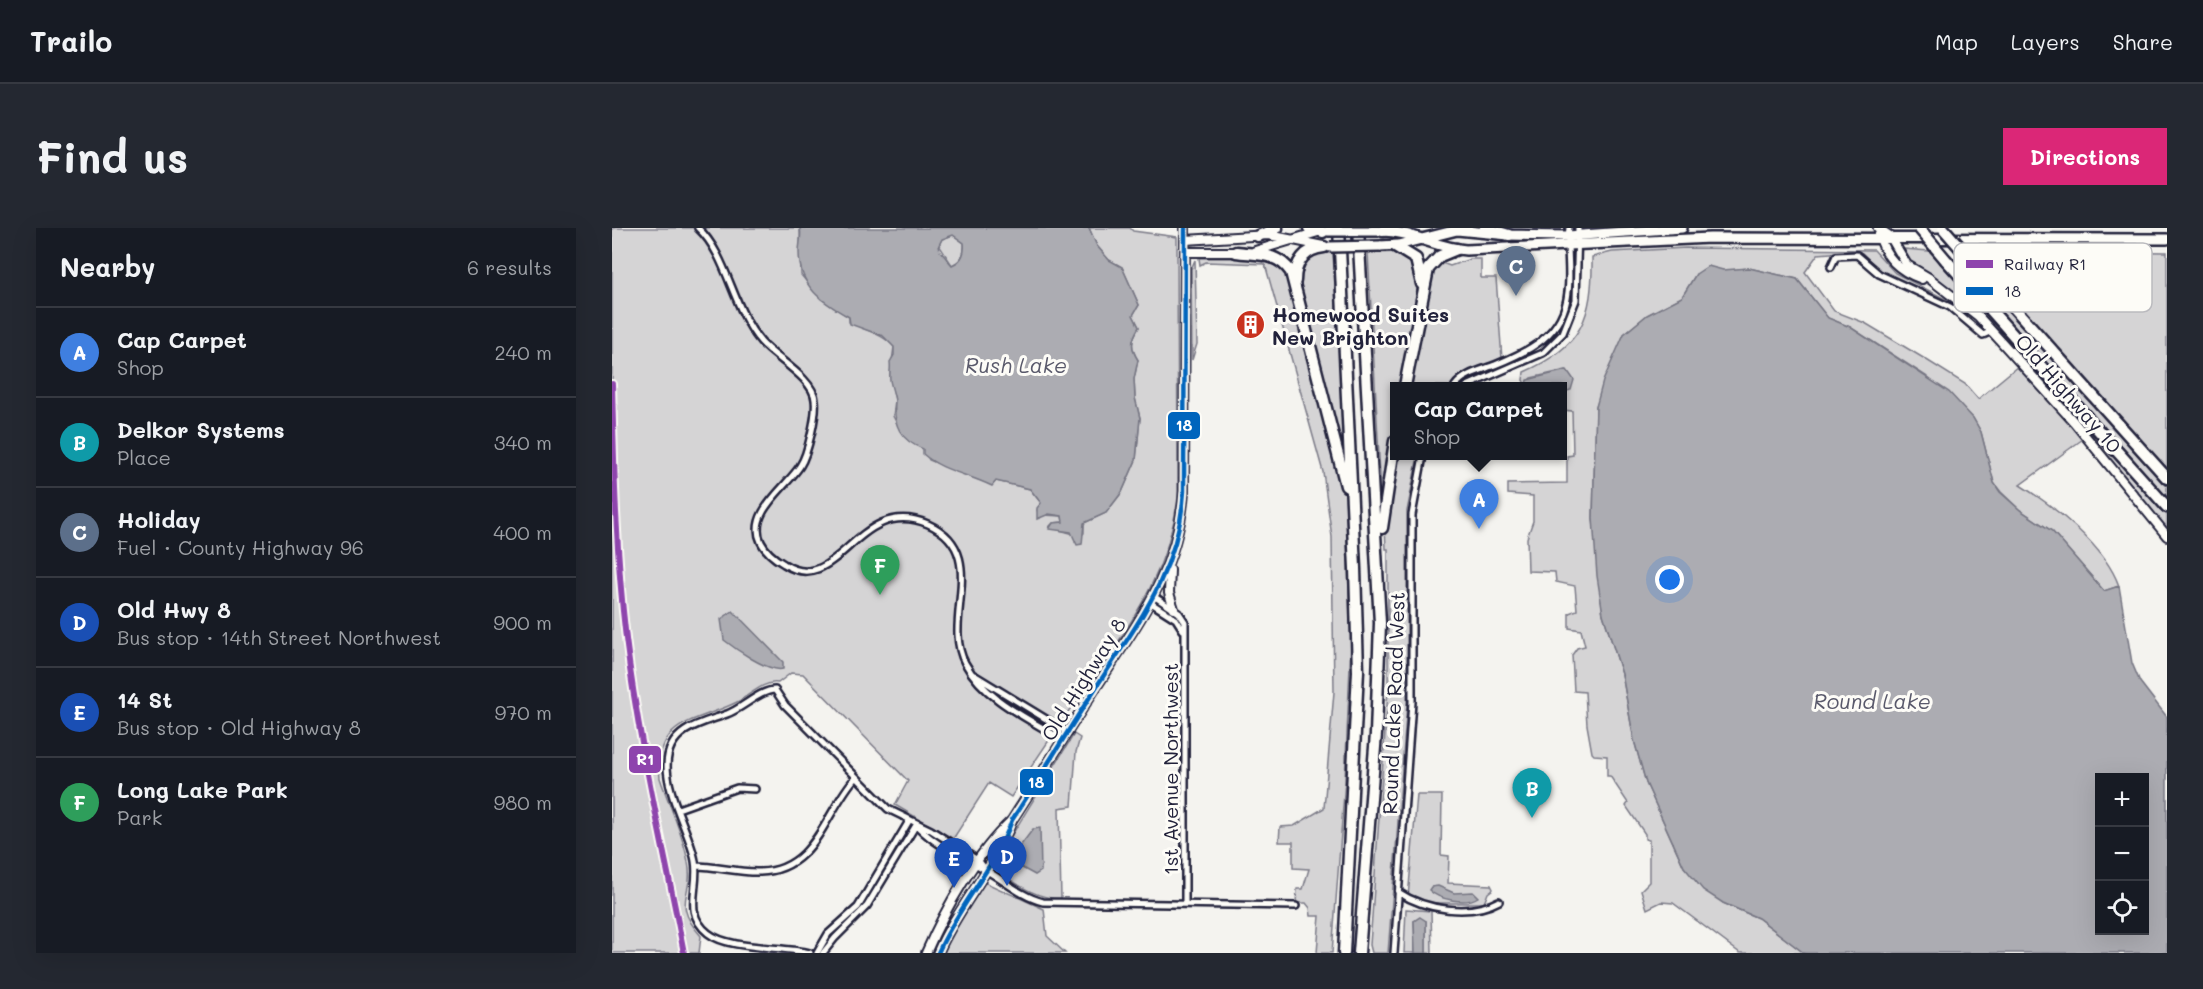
<!DOCTYPE html>
<meta charset="utf-8">
<style>
:root{--surface:#171b24;--page:#242831;--text:#f1f3f6;--muted:#9ea1a6;--line:#363941;--accent:#db2777}
body{margin:0;font-family:Mali,sans-serif;background:var(--page);color:var(--text)}
.controls{position:absolute;right:18px;bottom:18px;display:grid;overflow:hidden;border-radius:0px;box-shadow:0 6px 24px #0002}
.controls button{width:54px;height:54px;display:grid;place-items:center;padding:0;border:0;border-bottom:2px solid var(--line);background:var(--surface);color:var(--text);font:30px sans-serif}
.you{position:absolute;left:1058px;top:352px;width:21px;height:21px;margin:-15px;border:4px solid #fff;border-radius:50%;background:#1a73e8;box-shadow:0 0 0 9px #1a73e833}
.badge{display:grid;place-items:center;width:39px;height:39px;border-radius:50%;background:var(--accent);color:#fff;font-size:20px;font-weight:700}
.pin{position:absolute;translate:-50% -50px;filter:drop-shadow(0 2px 3px #0008)}
.pin::after{content:'';position:absolute;top:32px;width:21px;height:18px;background:inherit;clip-path:polygon(0 0,100% 0,50% 100%)}
.popup{position:absolute;left:778px;top:154px;width:177px;height:78px;box-sizing:border-box;display:grid;place-content:center;border-radius:0px;background:var(--surface);filter:drop-shadow(0 2px 4px #0005);font-size:20px;white-space:nowrap;color:var(--muted)}
.popup b{font-size:22px;color:var(--text)}
.popup::after{content:'';position:absolute;left:50%;top:100%;margin-left:-12px;border:12px solid transparent;border-top-color:var(--surface)}
.list{margin:0;padding:0;list-style:none}
h2{display:flex;justify-content:space-between;align-items:center;height:78px;margin:0;padding:0 24px;font-size:26px}
h2 small{font-size:20px;font-weight:400;color:var(--muted)}
.list li{display:grid;grid-template-columns:39px 1fr auto;gap:18px;align-items:center;box-sizing:border-box;height:90px;padding:0 24px;border-top:2px solid var(--line)}
.list b{display:block;font-size:22px;white-space:nowrap}
.list p{margin:0;font-size:20px;white-space:nowrap;color:var(--muted)}
.list em{font-size:20px;font-style:normal;color:var(--muted)}
.icon{flex:none;width:33px;height:33px;fill:none;stroke:currentColor;stroke-width:2;stroke-linecap:round;stroke-linejoin:round}
.map{position:relative;flex:none;width:1555px;height:725px;overflow:hidden;border-radius:0px}
header{display:flex;align-items:center;gap:36px;box-sizing:border-box;height:84px;padding:0 30px;background:var(--surface);border-bottom:2px solid var(--line)}
header strong{font-size:28px}
nav{display:flex;gap:33px;margin-inline-start:auto;font-size:21px}
.intro{display:flex;align-items:center;justify-content:space-between;box-sizing:border-box;height:144px;padding:0 36px}
h1{margin:0;font-size:42px}
.button{padding:15px 27px;border-radius:0px;background:var(--accent);color:#fff;font-size:21px;font-weight:700}
main{display:flex;gap:36px;padding:0 36px}
aside{flex:1;background:var(--surface);border-radius:0px;box-shadow:0 6px 24px #0002}
.map>svg:first-child{display:block}
.green{fill:#d5d4d5;stroke:#7c7b88;stroke-width:1.5}
.water{fill:#acacb2;stroke:#757582;stroke-width:1.5;fill-rule:evenodd}
.lines{fill:none;stroke-linecap:round;stroke-linejoin:round}
.street-casing{stroke:#22223b;stroke-width:10}
.secondary-casing{stroke:#22223b;stroke-width:12}
.primary-casing{stroke:#22223b;stroke-width:14}
.highway-casing{stroke:#22223b;stroke-width:15}
.street{stroke:#fdfcf7;stroke-width:5}
.secondary{stroke:#fdfcf7;stroke-width:8}
.primary{stroke:#fdfcf7;stroke-width:9}
.highway{stroke:#fdfcf7;stroke-width:10}
.primary-bridge-casing{stroke:#22223b;stroke-width:14;stroke-linecap:butt}
.highway-bridge-casing{stroke:#22223b;stroke-width:15;stroke-linecap:butt}
.primary-bridge{stroke:#fdfcf7;stroke-width:9}
.highway-bridge{stroke:#fdfcf7;stroke-width:10}
.bus-1-casing{stroke:#fdfcf7;stroke-width:9}
.bus-1{stroke:#0065bd;stroke-width:4.5}
.rail-1-casing{stroke:#fdfcf7;stroke-width:10}
.rail-1{stroke:#8e44ad;stroke-width:6}
.labels{text-anchor:middle;dominant-baseline:central;stroke-width:6;stroke-linejoin:round;paint-order:stroke}
.poi-label{font-size:20px;font-weight:bold;fill:#22223b;stroke:#fdfcf7;text-anchor:start}
.street-label{font-size:20px;fill:#22223b;stroke:#fdfcf7}
.water-label{font-size:21px;font-style:italic;fill:#59596b;stroke:#fdfcf7}
.key{fill:#fdfcf7;stroke:#bbbbbf;stroke-width:1.5}
.key-label{font-size:16px;fill:#22223b}
.line-badge{stroke:#fdfcf7;stroke-width:2}
.badge-label{font-size:16px;text-anchor:middle;font-weight:bold;fill:#fff}
</style>
<header>
<strong>Trailo</strong>
<nav><a>Map</a><a>Layers</a><a>Share</a></nav>
</header>
<div class="intro"><h1>Find us</h1><a class="button">Directions</a></div>
<main>
<aside>
<h2>Nearby<small>6 results</small></h2>
<ul class="list">
<li><span class="badge" style="background:#3f7fe0">A</span><div><b>Cap Carpet</b><p>Shop</p></div><em>240 m</em></li>
<li><span class="badge" style="background:#0f9aa8">B</span><div><b>Delkor Systems</b><p>Place</p></div><em>340 m</em></li>
<li><span class="badge" style="background:#5c6f8a">C</span><div><b>Holiday</b><p>Fuel · County Highway 96</p></div><em>400 m</em></li>
<li><span class="badge" style="background:#1a4fb4">D</span><div><b>Old Hwy 8</b><p>Bus stop · 14th Street Northwest</p></div><em>900 m</em></li>
<li><span class="badge" style="background:#1a4fb4">E</span><div><b>14 St</b><p>Bus stop · Old Highway 8</p></div><em>970 m</em></li>
<li><span class="badge" style="background:#2e9e5b">F</span><div><b>Long Lake Park</b><p>Park</p></div><em>980 m</em></li>
</ul>
</aside>
<div class="map">
<svg width="1555" height="725" viewBox="0 0 1555 725">
<rect width="100%" height="100%" fill="#f4f3ef"/>
<filter id="ink" filterUnits="userSpaceOnUse"><feTurbulence type="fractalNoise" baseFrequency=".0167" numOctaves="2"/><feDisplacementMap in="SourceGraphic" scale="12" xChannelSelector="R" yChannelSelector="G"/><feConvolveMatrix kernelMatrix="1 2 1 2 8 2 1 2 1" color-interpolation-filters="sRGB"/></filter>
<g filter="url(#ink)">
<path class="green" d="M0 0H188L189 47 209 71 237 89V94C252 102 272 106 282 119L278 147 283 172 281 188 291 207 312 221 317 232 380 257 384 253 418 261 429 275 425 282 428 290 430 287 450 288 451 294 441 295 437 299 462 306 463 314 472 305V295L494 285 510 264 524 232 528 190 523 170 522 151 526 132C518 119 519 112 527 99L521 87 527 77 510 39 497 32 485 18 477 0H518L521 3 565 9 566 269C556 349 515 400 472 466L460 478 399 569 377 555 341 611 283 577 296 553 191 446 179 445 166 455C152 452 137 468 125 474 86 494 42 491 48 550 57 577 71 606 76 634 83 668 58 673 89 708L87 725H0Z
M341 7 352 15C353 25 350 33 340 37L327 17 330 11Z
M1074 20 1262 22 1283 45 1335 72 1268 43 1250 25 1244 23 1206 26 1193 44 1222 83 1253 95 1313 131 1353 156 1366 171 1406 138 1471 211 1408 257C1443 279 1493 318 1507 358L1492 363 1440 303 1408 282 1389 264 1382 255 1369 204 1361 190 1314 148 1238 99 1216 90 1185 51 1137 40 1084 46 1070 69 1036 87 1012 106 984 179 981 290 991 386 1010 446 1022 512 1034 555 1072 639 1111 675 1146 690 1192 725H1128L1061 675 1049 674 1035 681 1029 662 1037 654V612L1033 611V606L1014 578 1016 575 998 548H995V528L982 527 980 525 975 497 973 464 962 463 960 427 965 420 973 418 969 402 957 400V385L965 382 963 358 944 354 943 344 916 343 915 310 921 293V268L896 266V256L955 255V228L961 227 960 183 951 182 954 142 919 150 913 156 911 152 912 144C970 119 981 89 980 29L1000 24Z
M1292 21 1317 23 1331 36 1499 228 1503 229 1555 287V301L1463 190 1368 84 1321 47 1298 34Z
M1361 22 1555 24V242L1410 81Z
M789 24 799 32 806 56 789 158H783V196L771 264 769 265 756 25Z
M707 25H721L732 213 727 214 688 54C687 40 693 29 707 25Z
M587 30H656L675 45 733 259 739 415 733 552 720 725H705L708 688H699L698 680 694 675H684L685 661H691L697 641 681 640V614H667L668 599 682 598 712 580 722 464 720 309 711 244 653 36 594 34 588 37Z
M858 31H869V50H884L890 131 852 147 838 158H795L820 44 827 34 838 38Z
M583 32 585 116 580 132 579 41Z
M1380 68 1386 71 1555 258V271L1379 74Z
M783 228H806L795 283V475L776 725H760L758 717 776 462V321H774L773 297Z
M462 506 468 510 464 524 460 578 447 580 449 671C423 670 405 656 383 642L382 636Z
M805 567H830L829 627 837 628 836 655 879 657 881 661 876 665 872 675H814L796 670Z
M372 654 432 681 435 708 453 725H332L340 704Z
M794 681 819 683 820 725H814V693H802L803 725H792Z"/>
<path class="water" d="M188 0H477L485 18 497 32 510 39 527 77 521 87 527 99C519 112 518 120 526 132L522 151 523 170 528 190 524 232 510 264 494 285 472 295 470 316 465 317 459 304 437 301 441 295 451 294 450 288 437 286 425 291V280L429 275 418 261 384 253 380 258C356 246 330 243 311 226V221C288 212 281 197 283 174 283 168 279 159 278 152 277 145 279 142 278 134L282 127V119L271 108 238 96 237 89C210 74 187 59 187 24 187 15 190 9 188 0ZM341 7 352 15C353 24 350 33 340 37L328 23 327 17 330 11Z
M1096 38 1111 42 1137 40 1185 51 1216 90 1238 99 1337 164 1361 190 1369 204 1382 255 1388 264 1408 282 1440 303 1492 363 1507 358 1520 435 1528 454 1555 489V725H1192L1146 690 1111 675 1091 662 1072 639 1034 555 1022 512 1010 446 991 386 985 348 981 290 984 179 991 153 1012 106 1035 87 1070 69 1084 46ZM1488 550H1532V702H1488Z
M1437 41 1463 45 1467 42 1475 48 1474 65 1456 71 1428 69 1423 58 1426 50Z
M955 142 962 152 959 162 951 164V158H914L915 152Z
M121 383 171 434V441C157 445 122 420 112 412L109 391Z
M428 600 429 643 423 647 401 635 400 629 421 601Z
M826 658 842 665 861 664 866 669C854 677 827 672 817 662L819 659Z
M808 689 814 693V725H803L802 693Z"/>
<g class="lines">
<defs>
<path id="street" d="M86 0C116 28 120 80 149 114 163 130 202 151 203 172 205 186 196 226 188 238 174 260 135 285 149 314 154 324 163 331 172 336 226 371 245 266 316 296 379 324 329 391 353 435 373 472 417 491 451 512
M1219 39 1224 28 1245 27 1267 46 1338 79 1371 107 1380 103
M843 158C851 146 870 142 883 137 918 123 952 106 956 64 959 43 954 21 957 0
M855 158 931 125 951 105 964 72 966 0
M543 369 567 385 573 394V676
M539 375 564 391 571 402
M362 447 457 505
M66 581 125 560 143 561
M306 599C328 621 352 629 377 644 395 655 411 669 431 674L684 678
M84 638C105 638 126 645 148 644 204 643 213 583 244 549
M786 664C813 682 858 689 887 673
M198 725C170 718 117 722 96 705 70 684 88 660 83 633 77 596 30 531 73 503 85 495 102 491 115 486 130 481 148 462 163 462L173 477 276 581 319 602 367 633 374 642
M205 725 216 706 246 679 297 593
M211 725 223 710 255 678 304 597
M782 725 800 474V287L811 228"/>
<path id="secondary" d="M1266 0 1278 8 1295 37 1317 50 1366 88 1462 194 1555 308
M1267 6C1273 30 1287 43 1310 51
M573 12 657 7 711 18
M643 23 706 4
M573 24H628
M558 342 557 365 562 381
M314 725C333 681 364 626 399 593
M326 725C346 678 383 640 400 592 428 549 455 504 483 461 525 396 567 343 572 263L573 0"/>
<path id="primary" d="M770 3C799 3 824 20 854 22L1098 10 1555 11
M768 18 786 17 845 2 897 7 956 8 1070 0"/>
<path id="highway" d="M697 0 711 4
M727 0 743 340 746 443 732 725
M746 0 768 395 764 506 747 725
M873 0 897 7
M771 3 778 0
M646 8 665 0
M783 18 804 31 810 56
M624 24C646 27 665 24 679 44L734 258
M1334 32 1555 279
M1359 32 1555 250
M683 53C683 34 693 21 712 19
M793 158 816 41 828 28 845 21
M770 300 783 213"/>
</defs>
<use href="#street" class="street-casing"/>
<use href="#secondary" class="secondary-casing"/>
<use href="#primary" class="primary-casing"/>
<use href="#highway" class="highway-casing"/>
<use href="#street" class="street"/>
<use href="#secondary" class="secondary"/>
<use href="#primary" class="primary"/>
<use href="#highway" class="highway"/>
<defs>
<path id="primary-bridge" d="M716 3H767
M718 19 768 18"/>
<path id="highway-bridge" d="M1307 0 1334 32
M1331 0 1359 32"/>
</defs>
<use href="#primary-bridge" class="primary-bridge-casing"/>
<use href="#highway-bridge" class="highway-bridge-casing"/>
<use href="#primary-bridge" class="primary-bridge"/>
<use href="#highway-bridge" class="highway-bridge"/>
<defs>
<path id="bus-1" d="M326 725C346 678 383 640 400 592 428 549 455 504 483 461 525 396 567 343 572 263L573 0"/>
</defs>
<use href="#bus-1" class="bus-1-casing"/>
<use href="#bus-1" class="bus-1"/>
<defs>
<path id="rail-1" d="M0 156C2 242 4 326 14 411 27 517 52 621 72 725"/>
</defs>
<use href="#rail-1" class="rail-1-casing"/>
<use href="#rail-1" class="rail-1"/>
</g>
</g>
<defs>
<symbol id="building-disc" viewBox="-11 -11 22 22"><circle r="9.5" fill="#c8321e" stroke="#fdfcf7"/><path d="M-4-6H4V6H1V3H-1V6H-4ZM-2.5-4.3h1.7v1.8h-1.7ZM.8-4.3h1.7v1.8H.8ZM-2.5-1h1.7V.8h-1.7ZM.8-1h1.7V.8H.8Z" fill="#fff"/></symbol>
</defs>
<g fill-rule="evenodd">
<use href="#building-disc" x="622" y="80" width="33" height="33"/>
</g>
<g class="labels">
<g class="poi-label">
<text x="660" y="86">Homewood Suites<tspan x="660" dy="23">New Brighton</tspan></text>
</g>
<g class="street-label">
<text transform="translate(1457 165) rotate(49)">Old Highway 10</text>
<text transform="translate(471 451) rotate(-58)">Old Highway 8</text>
<text transform="translate(781 475) rotate(-88)">Round Lake Road West</text>
<text transform="translate(558 541) rotate(-90)">1st Avenue Northwest</text>
</g>
<g class="water-label">
<text x="404" y="136">Rush Lake</text>
<text x="1260" y="472">Round Lake</text>
</g>
</g>
<rect x="1342" y="15" width="198" height="69" rx="9" class="key"/>
<rect x="1354" y="32" width="27" height="8" fill="#8e44ad"/>
<rect x="1354" y="59" width="27" height="8" fill="#0065bd"/>
<g class="key-label">
<text x="1392" y="42">Railway R1</text>
<text x="1392" y="69">18</text>
</g>
<g class="line-badge">
<rect x="555" y="183" width="34" height="29" rx="6" fill="#0065bd"/>
<rect x="16" y="517" width="34" height="29" rx="6" fill="#8e44ad"/>
<rect x="407" y="540" width="35" height="28" rx="6" fill="#0065bd"/>
</g>
<g class="badge-label">
<text x="572" y="203">18</text>
<text x="33" y="537">R1</text>
<text x="424" y="560">18</text>
</g>
</svg>
<div class="controls">
<button>+</button>
<button>−</button>
<button><svg class="icon" aria-label="locate" viewBox="0 0 24 24"><circle cx="12" cy="12" r="6"/><path d="M12 2v4M12 18v4M2 12h4M18 12h4"/></svg></button>
</div>
<div class="you"></div>
<div class="pin badge" style="left:867px;top:301px;background:#3f7fe0">A</div>
<div class="popup"><b>Cap Carpet</b>Shop</div>
<div class="pin badge" style="left:920px;top:590px;background:#0f9aa8">B</div>
<div class="pin badge" style="left:904px;top:68px;background:#5c6f8a">C</div>
<div class="pin badge" style="left:395px;top:658px;background:#1a4fb4">D</div>
<div class="pin badge" style="left:342px;top:660px;background:#1a4fb4">E</div>
<div class="pin badge" style="left:268px;top:367px;background:#2e9e5b">F</div>
</div>
</main>
